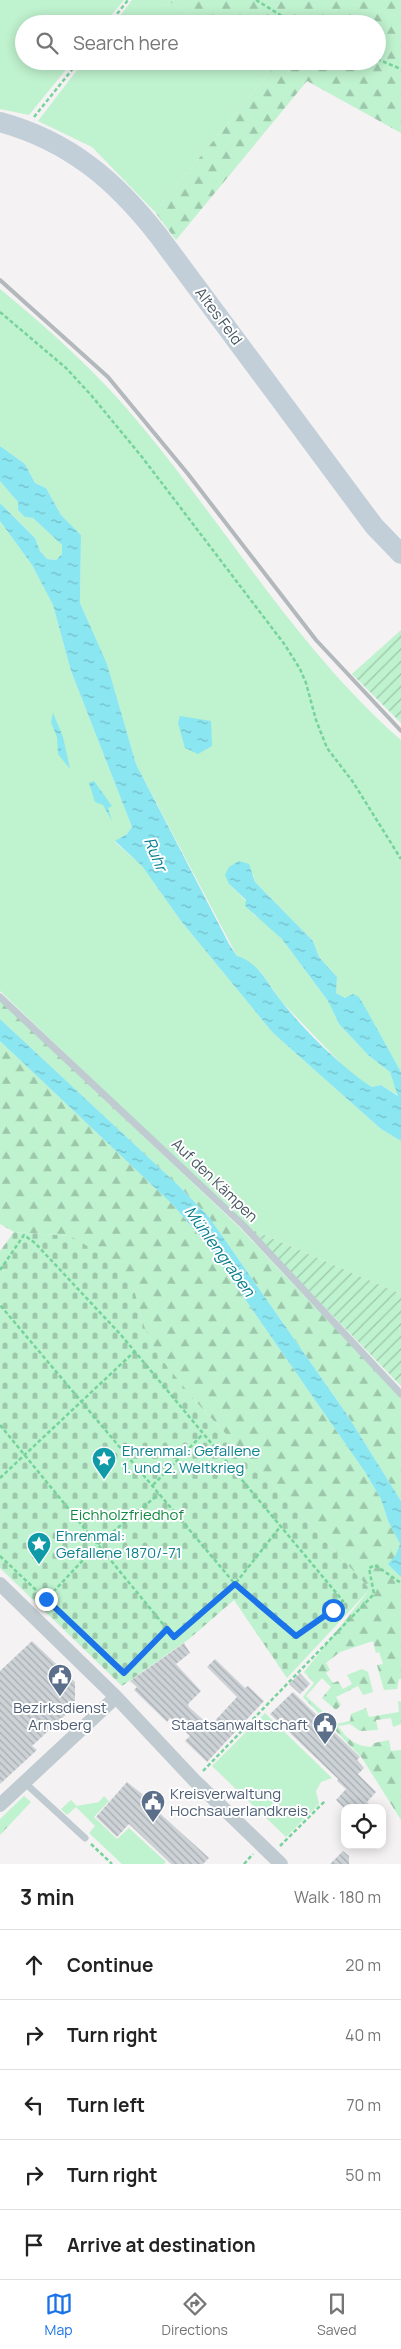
<!DOCTYPE html>
<meta charset="utf-8">
<style>
:root{--surface:#fff;--page:#f2f2f2;--text:#222;--muted:#767676;--line:#e0e0e0;--accent:#1a73e8}
body{margin:0;font-family:Manrope,sans-serif;background:var(--page);color:var(--text)}
.controls{position:absolute;right:15px;bottom:15px;display:grid;overflow:hidden;border-radius:10px;box-shadow:0 2px 12px #0003}
.controls button{width:45px;height:45px;display:grid;place-items:center;padding:0;border:0;border-bottom:1px solid var(--line);background:var(--surface);color:var(--text);font:25px sans-serif}
.stop{position:absolute;width:15px;height:15px;margin:-11px;border:4px solid #1a73e8;border-radius:50%;background:#fff}
.stop.end{background:#1a73e8;border-color:#fff;box-shadow:0 1px 5px #0008}
.list{margin:0;padding:0;list-style:none}
h2{display:flex;justify-content:space-between;align-items:center;height:65px;margin:0;padding:0 20px;font-size:21px}
h2 small{font-size:16px;font-weight:400;color:var(--muted)}
.list li{display:grid;grid-template-columns:32px 1fr auto;gap:15px;align-items:center;box-sizing:border-box;height:70px;padding:0 20px;border-top:1px solid var(--line)}
.list b{display:block;font-size:19px;white-space:nowrap}
.list em{font-size:16px;font-style:normal;color:var(--muted)}
.icon{flex:none;width:28px;height:28px;fill:none;stroke:currentColor;stroke-width:2;stroke-linecap:round;stroke-linejoin:round}
.map{position:relative;flex:none;width:401px;height:1864px;overflow:hidden}
.search{position:absolute;background:var(--surface);box-shadow:0 2px 12px #0003;left:15px;right:15px;top:15px;height:55px;display:flex;align-items:center;gap:12px;box-sizing:border-box;padding:0 18px;border-radius:28px;color:var(--muted);font-size:19px}
.sheet{height:415px;background:var(--surface)}
nav{display:flex;justify-content:space-around;align-items:center;box-sizing:border-box;height:70px;border-top:1px solid var(--line);background:var(--surface);font-size:14px;color:var(--muted)}
nav a{display:grid;justify-items:center;gap:2px}
nav .on{color:var(--accent)}
.map>svg:first-child{display:block}
.grass{fill:#bff2ce}
.forest{fill:url(#forest-firs)}
.cemetery{fill:url(#cemetery-stones)}
.garden{fill:url(#garden-furrows)}
.water{fill:url(#water-ripples)}
.building{fill:url(#building-back-hatch)}
.lines{fill:none;stroke-linecap:round;stroke-linejoin:round}
.path{stroke:#75d39b;stroke-width:2.5;stroke-dasharray:4 2.5;stroke-linecap:butt}
.lane{stroke:#bfcbd1;stroke-width:7}
.street{stroke:#bfcbd1;stroke-width:14}
.secondary{stroke:#c2cfd9;stroke-width:20}
.rail{stroke:#b3b8bc;stroke-width:4}
.route{stroke:#1a73e8;stroke-width:6}
.labels{text-anchor:middle;dominant-baseline:central;stroke-width:4;stroke-linejoin:round;paint-order:stroke}
.street-label{font-size:15px;fill:#485760;stroke:#fff}
.culture-label{font-size:15px;fill:#0d838f;stroke:#fff;text-anchor:start}
.park-label{font-size:15px;fill:#138842;stroke:#fff}
.service-label{font-size:15px;fill:#4e5e75;stroke:#fff}
.water-label{font-size:16px;font-style:italic;fill:#087e8e;stroke:#fff}
</style>
<div class="map">
<svg width="401" height="1864" viewBox="0 0 401 1864">
<defs>
<pattern id="forest-firs" width="22" height="20" patternUnits="userSpaceOnUse" patternTransform="scale(1.25)"><rect width="22" height="20" fill="#bff2ce"/><path d="M5 1l3.5 6h-7zM16 11l3.5 6h-7z" fill="#9dc7ab"/></pattern>
<pattern id="cemetery-stones" width="16" height="16" patternUnits="userSpaceOnUse" patternTransform="scale(1.25)"><rect width="16" height="16" fill="#bff2ce"/><path d="M2 7V4a2 2 0 0 1 4 0v3zM10 15v-3a2 2 0 0 1 4 0v3z" fill="#9dc7ab"/></pattern>
<pattern id="garden-furrows" width="10" height="10" patternUnits="userSpaceOnUse" patternTransform="scale(1.25)"><rect width="10" height="10" fill="#bff2ce"/><path d="M-1 1l2-2M0 10L10 0M9 11l2-2" fill="none" stroke="#9dc7ab"/></pattern>
<pattern id="water-ripples" width="26" height="14" patternUnits="userSpaceOnUse" patternTransform="scale(1.25)"><rect width="26" height="14" fill="#8ae6f1"/><path d="M2 4q2-2 4 0t4 0M15 11q2-2 4 0t4 0" fill="none" stroke="#73bdc7"/></pattern>
<pattern id="building-back-hatch" width="6" height="6" patternUnits="userSpaceOnUse" patternTransform="scale(1.25)"><rect width="6" height="6" fill="#cdd2d6"/><path d="M-1 5l2 2M0 0l6 6M5-1l2 2" fill="none" stroke="#a8adb1"/></pattern>
</defs>
<rect width="100%" height="100%" fill="#f4f2f2"/>
<path class="grass" d="M0 0H124L104 24H24V61H73L29 115 0 109Z
M132 0H167L205 24H114Z
M84 61H273L277 63 155 212 92 147 38 121Z
M0 289C50 330 98 373 139 423 227 528 297 649 401 740V1072L359 997 345 998 336 993 337 977 319 957 313 941 255 882 253 874 229 884 246 901 253 914 265 922 282 939 328 1001 339 1024 368 1055 390 1072 399 1096 381 1085 372 1087 352 1075 282 1002 260 971 237 956 136 764 107 665 80 603 81 535 61 515 46 488 35 483 25 464 0 446Z
M0 481 18 502V510L25 517 33 518 62 545V554L56 560 47 559 40 551 35 538 0 503Z
M0 521 32 565 53 605 71 671 132 827 127 834 115 842 142 866 181 921 273 1033 381 1129 401 1141V1294L248 1228 0 991Z
M265 1713 332 1778 321 1782 316 1791 319 1804 286 1837 212 1766Z
M104 1796 109 1801 94 1817 117 1839 129 1828 166 1862 164 1864H122L89 1833 95 1826 76 1807 67 1815 61 1809 71 1800 77 1806 99 1802Z"/>
<path class="forest" d="M167 0H401V133L307 81 176 240 155 212 277 63 273 61H377V24H205Z
M0 1000 239 1227 401 1398V1501L346 1413 209 1217 178 1185 0 1019Z
M0 1041 173 1205 206 1243 365 1472 381 1499 388 1521 400 1544 397 1555 389 1564 401 1577V1679H399L397 1689 384 1690 377 1665 383 1664 379 1652 376 1653 373 1641 340 1652 326 1663 330 1670 326 1673 333 1683 338 1681 343 1689 352 1684 347 1675 362 1669 368 1672 373 1692 363 1695 358 1686 336 1697 341 1705 336 1710 322 1698 331 1687 322 1678 306 1696 336 1724 350 1721 351 1714 366 1708 369 1717 399 1712 398 1701 401 1702V1724L393 1727 391 1718 376 1720 378 1730 360 1731 350 1724 338 1726C347 1739 355 1746 371 1747L374 1743 389 1740 391 1751 401 1750V1820L362 1758 303 1697 314 1683 304 1672 370 1589 197 1403 156 1354 144 1326 133 1286 70 1236 14 1232 0 1224Z
M24 1796 31 1802 0 1835V1819Z"/>
<path class="cemetery" d="M14 1232 70 1236 115 1262 133 1286 144 1326 157 1354 197 1403 370 1589 287 1678 234 1600 189 1639 122 1686 0 1568V1251Z"/>
<path class="garden" d="M401 630V723L352 674Z
M248 1228 401 1294V1386Z"/>
<path class="water" d="M0 446 25 464 35 483 46 488 61 515 81 535 80 603 107 664 136 764 229 944 237 956C260 963 267 984 282 1002 303 1029 343 1069 372 1087L381 1085 398 1096 390 1072 368 1055 339 1024 328 1001 282 939 245 906 246 900 229 884 225 875 229 867 239 861 249 864 255 882 313 941 319 957 337 977 336 993 345 998 353 994 359 997 365 1007 401 1072V1141L381 1129 273 1033 181 921 142 866 115 841 127 834 132 827 71 671 53 605 32 565 0 521V503L35 538 40 551 47 559 56 560 62 554V545L33 518 25 517 18 510V502L0 481Z
M53 713 63 737 70 769 58 754 57 737 51 722Z
M180 716 211 721 212 746 198 754 185 748 178 723Z
M94 781 112 806 108 808 112 821 103 805 95 802 89 783Z
M0 1019 178 1185 209 1217 346 1413 401 1501V1577L388 1564 396 1555 400 1544 388 1521 381 1499 365 1472 206 1243 173 1205 0 1041Z"/>
<path class="building" d="M32 1641 75 1682V1706L32 1746 37 1750 0 1784V1671Z
M184 1643 190 1653 176 1664 201 1691 188 1704 189 1707 210 1726 237 1697 207 1667 215 1659 245 1688 248 1686 264 1701 207 1762 185 1741 190 1736 170 1718 167 1722 134 1690 137 1687 130 1681Z
M300 1673 310 1684 300 1694 289 1684Z
M293 1692 360 1757 357 1760 364 1768 358 1774 376 1792 367 1802 373 1808H344L336 1800 346 1789 337 1781 338 1779 270 1714Z
M127 1782 156 1805 154 1808 209 1858 203 1864H171L129 1824 117 1837 96 1817Z
M343 1851 349 1856V1864H330Z"/>
<g class="lines">
<path class="path" d="M256 0 295 24
M109 24 128 0
M377 59 401 69
M34 117 79 61
M0 312 66 368 91 395 142 457 285 645 300 669 306 683 316 720 327 748 353 782 401 859
M0 1270 24 1235 35 1243 121 1335 343 1601 296 1636 235 1584 0 1305
M0 1425 167 1629
M0 1478 134 1352
M153 1485 202 1435
M0 1556 124 1673 167 1629 174 1637 235 1584 280 1527
M40 1606 98 1544 159 1494
M203 1771 374 1594 369 1568 375 1565 401 1583
M91 1844 112 1864
M280 1846 325 1801
M244 1864 253 1854"/>
<path class="lane" d="M0 997 243 1225 401 1394
M24 1782 85 1838"/>
<path class="street" d="M0 1584 116 1697 194 1780 281 1864
M0 1805 116 1697"/>
<path class="secondary" d="M0 122C69 141 115 180 158 235L374 526 401 554"/>
<path class="rail" d="M0 280 108 377 188 474 316 640 401 731"/>
</g>
<g class="lines">
<path class="route" d="M46 1599 124 1673 167 1629 174 1637 235 1584 296 1636 333 1610"/>
</g>
<defs>
<symbol id="sight-pin" viewBox="-11 -11 22 30"><path d="M0 17L-7.5 6A9.5 9.5 0 1 1 7.5 6Z" fill="#0f9aa8" stroke="#fff"/><path d="M0-6L1.8-2.2L6-1.7L2.9 1.2L3.7 5.4L0 3.3L-3.7 5.4L-2.9 1.2L-6-1.7L-1.8-2.2Z" fill="#fff"/></symbol>
<symbol id="civic-pin" viewBox="-11 -11 22 30"><path d="M0 17L-7.5 6A9.5 9.5 0 1 1 7.5 6Z" fill="#5c6f8a" stroke="#fff"/><path d="M-.6-6.5H3V-4.5H.6V-3L4-1V1h2V6H-6V1h2V-1L-.6-3ZM-1.2 2.5V6h2.4V2.5Z" fill="#fff"/></symbol>
</defs>
<g fill-rule="evenodd">
<use href="#sight-pin" x="90" y="1445" width="28" height="38"/>
<use href="#sight-pin" x="25" y="1530" width="28" height="38"/>
<use href="#civic-pin" x="46" y="1662" width="28" height="38"/>
<use href="#civic-pin" x="311" y="1710" width="28" height="38"/>
<use href="#civic-pin" x="139" y="1788" width="28" height="38"/>
</g>
<g class="labels">
<g class="street-label">
<text transform="translate(219 316) rotate(53)">Altes Feld</text>
<text transform="translate(215 1180) rotate(44)">Auf den Kämpen</text>
</g>
<g class="culture-label">
<text x="122" y="1450">Ehrenmal: Gefallene<tspan x="122" dy="17">1. und 2. Weltkrieg</tspan></text>
<text x="56" y="1535">Ehrenmal:<tspan x="56" dy="17">Gefallene 1870/-71</tspan></text>
</g>
<g class="park-label">
<text x="127" y="1514">Eichholzfriedhof</text>
</g>
<g class="service-label">
<text x="60" y="1707">Bezirksdienst<tspan x="60" dy="17">Arnsberg</tspan></text>
<text x="308" y="1724" text-anchor="end">Staatsanwaltschaft</text>
<text x="170" y="1793" text-anchor="start">Kreisverwaltung<tspan x="170" dy="17">Hochsauerlandkreis</tspan></text>
</g>
<g class="water-label">
<text transform="translate(156 854) rotate(67)">Ruhr</text>
<text transform="translate(220 1251) rotate(54)">Mühlengraben</text>
</g>
</g>
</svg>
<div class="controls">
<button><svg class="icon" aria-label="locate" viewBox="0 0 24 24"><circle cx="12" cy="12" r="6"/><path d="M12 2v4M12 18v4M2 12h4M18 12h4"/></svg></button>
</div>
<div class="stop" style="left:333px;top:1610px"></div>
<div class="stop end" style="left:46px;top:1599px"></div>
<div class="search"><svg class="icon" aria-label="search" viewBox="0 0 24 24"><circle cx="10" cy="10" r="6"/><path d="M15 15l6 6"/></svg>Search here</div>
</div>
<section class="sheet">
<h2>3 min<small>Walk · 180 m</small></h2>
<ul class="list">
<li><svg class="icon" aria-label="ahead" viewBox="0 0 24 24"><path d="M12 20V5M6 11l6-6 6 6"/></svg><div><b>Continue</b></div><em>20 m</em></li>
<li><svg class="icon" aria-label="right" viewBox="0 0 24 24"><path d="M7 20v-9h11M14 6l5 5-5 5"/></svg><div><b>Turn right</b></div><em>40 m</em></li>
<li><svg class="icon" aria-label="left" viewBox="0 0 24 24"><path d="M17 20v-9H6M10 6l-5 5 5 5"/></svg><div><b>Turn left</b></div><em>70 m</em></li>
<li><svg class="icon" aria-label="right" viewBox="0 0 24 24"><path d="M7 20v-9h11M14 6l5 5-5 5"/></svg><div><b>Turn right</b></div><em>50 m</em></li>
<li><svg class="icon" aria-label="arrive" viewBox="0 0 24 24"><path d="M6 21V4h12l-3 4 3 4H6"/></svg><div><b>Arrive at destination</b></div></li>
</ul>
</section>
<nav>
<a class="on"><svg class="icon" aria-label="map" viewBox="0 0 24 24"><path d="M3 6l6-2 6 2 6-2v14l-6 2-6-2-6 2zM9 4v14M15 6v14"/></svg>Map</a>
<a><svg class="icon" aria-label="directions" viewBox="0 0 24 24"><path d="M12 3l9 9-9 9-9-9zM9 14v-3h6M13 9l2 2-2 2"/></svg>Directions</a>
<a><svg class="icon" aria-label="saved" viewBox="0 0 24 24"><path d="M7 4h10v16l-5-4-5 4z"/></svg>Saved</a>
</nav>
